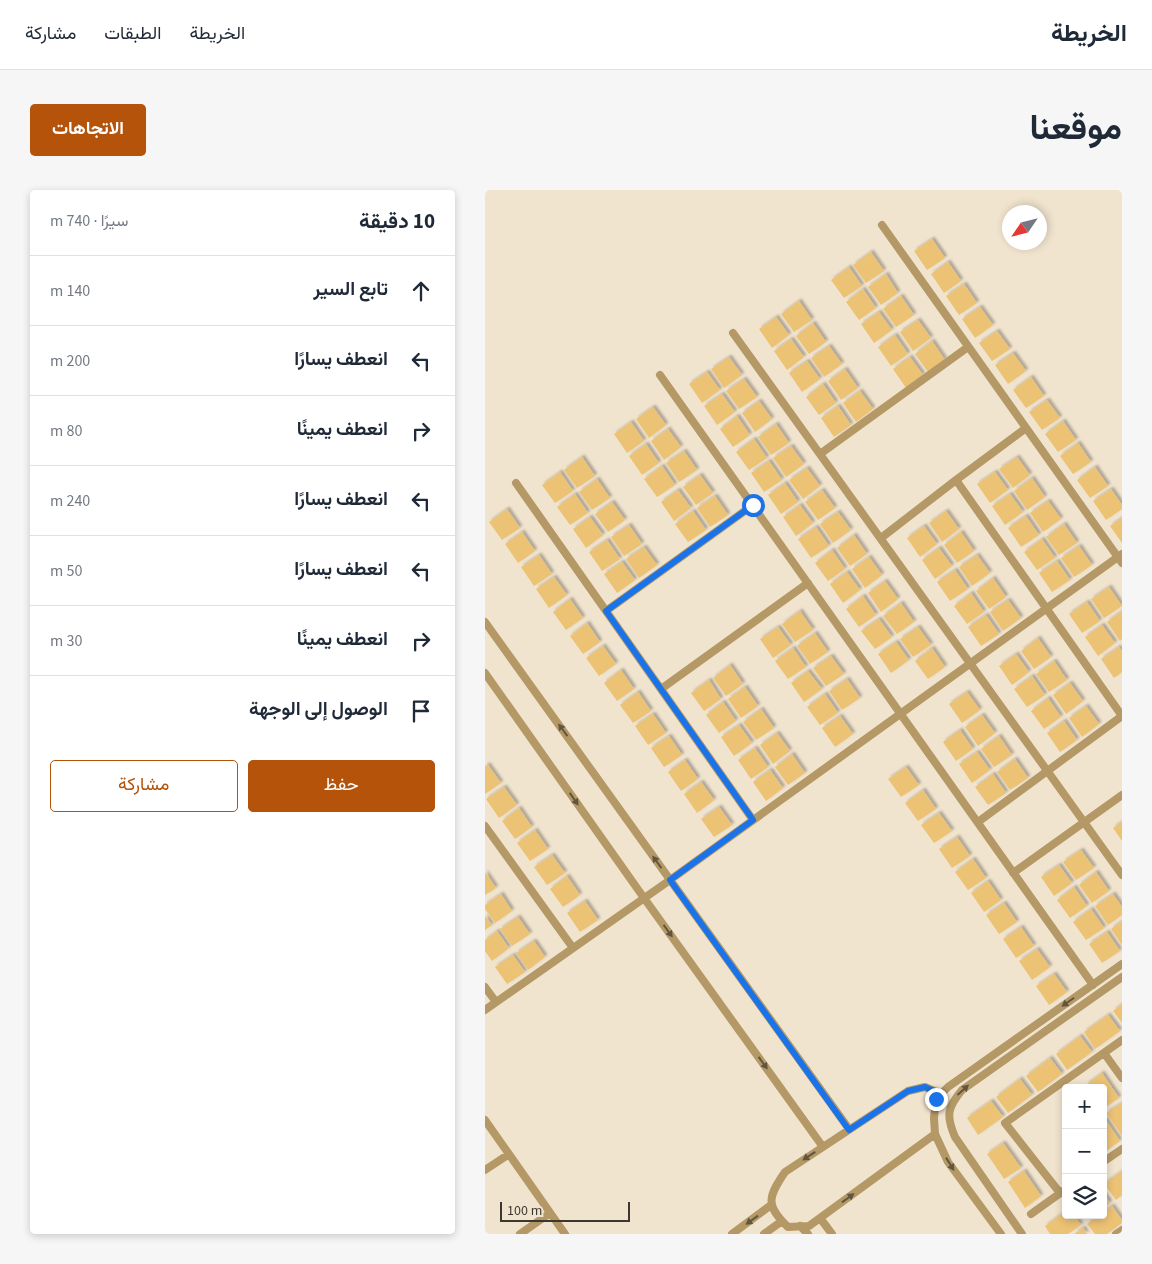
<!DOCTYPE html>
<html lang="ar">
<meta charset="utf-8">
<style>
:root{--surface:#fff;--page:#f6f6f7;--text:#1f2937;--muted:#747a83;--line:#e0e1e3;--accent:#b45309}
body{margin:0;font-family:"Source Sans 3",Vazirmatn,sans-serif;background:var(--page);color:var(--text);direction:rtl}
.controls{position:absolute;right:15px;bottom:15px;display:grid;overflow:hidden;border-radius:5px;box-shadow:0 2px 8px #0003}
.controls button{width:45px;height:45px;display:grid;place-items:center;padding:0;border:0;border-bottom:1px solid var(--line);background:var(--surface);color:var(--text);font:25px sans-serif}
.compass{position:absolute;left:517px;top:15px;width:45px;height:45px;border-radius:50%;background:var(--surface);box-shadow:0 2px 8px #0003;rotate:235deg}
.scale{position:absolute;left:15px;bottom:12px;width:130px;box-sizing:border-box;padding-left:5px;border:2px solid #3d382f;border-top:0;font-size:14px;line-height:18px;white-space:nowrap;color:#3d382f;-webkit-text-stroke:4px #f1e4ce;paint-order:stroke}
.stop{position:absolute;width:15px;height:15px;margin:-11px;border:4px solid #1a73e8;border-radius:50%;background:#fff}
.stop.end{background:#1a73e8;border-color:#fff;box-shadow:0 1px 5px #0008}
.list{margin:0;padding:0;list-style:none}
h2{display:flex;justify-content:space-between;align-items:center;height:65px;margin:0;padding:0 20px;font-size:21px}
h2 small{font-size:16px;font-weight:400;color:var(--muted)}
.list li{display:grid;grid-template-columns:32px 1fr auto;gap:15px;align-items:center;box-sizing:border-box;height:70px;padding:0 20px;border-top:1px solid var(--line)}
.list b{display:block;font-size:19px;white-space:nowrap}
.list em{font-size:16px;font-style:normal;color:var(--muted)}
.actions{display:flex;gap:10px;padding:15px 20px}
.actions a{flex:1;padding:11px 0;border:1px solid var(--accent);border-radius:5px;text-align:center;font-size:18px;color:var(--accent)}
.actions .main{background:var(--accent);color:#fff}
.icon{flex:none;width:28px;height:28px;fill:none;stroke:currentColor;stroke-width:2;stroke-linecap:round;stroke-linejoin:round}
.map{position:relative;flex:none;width:637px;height:1044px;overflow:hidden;direction:ltr;border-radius:5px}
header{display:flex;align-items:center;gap:30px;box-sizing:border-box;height:70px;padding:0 25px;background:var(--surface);border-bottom:1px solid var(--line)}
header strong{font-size:24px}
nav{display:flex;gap:28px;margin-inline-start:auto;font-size:18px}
.intro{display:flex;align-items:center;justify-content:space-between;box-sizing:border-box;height:120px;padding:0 30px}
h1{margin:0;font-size:35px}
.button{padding:12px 22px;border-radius:5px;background:var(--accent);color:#fff;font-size:18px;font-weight:700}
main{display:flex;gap:30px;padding:0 30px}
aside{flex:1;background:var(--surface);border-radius:5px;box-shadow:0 2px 8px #0003}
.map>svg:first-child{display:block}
.building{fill:#ecc275;filter:url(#shadow)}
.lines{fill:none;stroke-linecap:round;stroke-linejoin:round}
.street{stroke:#b49966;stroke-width:8}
.oneway{fill:#615540}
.route{stroke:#1a73e8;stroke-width:6}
</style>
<header>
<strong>الخريطة</strong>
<nav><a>الخريطة</a><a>الطبقات</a><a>مشاركة</a></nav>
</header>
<div class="intro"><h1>موقعنا</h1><a class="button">الاتجاهات</a></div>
<main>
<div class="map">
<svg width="637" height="1044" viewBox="0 0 637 1044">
<defs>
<filter id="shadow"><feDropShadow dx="2.5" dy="-2.5" stdDeviation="1" flood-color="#0004"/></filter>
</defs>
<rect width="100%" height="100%" fill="#f1e4ce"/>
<path class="building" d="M447 49 460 68 442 80 429 61Z
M386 62 399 81 381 93 368 75Z
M463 72 476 91 459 103 446 84Z
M364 77 377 96 359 108 346 90Z
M401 84 413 103 396 115 383 97Z
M479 94 492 113 474 125 461 106Z
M378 99 391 118 374 130 361 112Z
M416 106 429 125 411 137 398 119Z
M314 111 327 130 309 142 296 124Z
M495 117 508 135 490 148 477 129Z
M394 122 407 140 389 153 376 134Z
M291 127 304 145 287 158 274 139Z
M433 130 446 148 428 161 415 142Z
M328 133 341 152 324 164 311 146Z
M512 141 525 159 507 171 494 153Z
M410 145 423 164 406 176 393 157Z
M306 149 319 167 302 180 289 161Z
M447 151 460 170 443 182 430 164Z
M344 156 357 174 339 187 326 168Z
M528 163 541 181 523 194 510 175Z
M244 167 257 185 239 198 226 179Z
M425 167 438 185 421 198 408 179Z
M322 171 335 189 317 202 304 183Z
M360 179 373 198 356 210 343 191Z
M222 182 235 200 217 213 204 194Z
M546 187 559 206 541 218 528 200Z
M259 189 272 207 254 219 241 201Z
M338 194 351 213 334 225 321 207Z
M375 201 388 219 371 232 358 213Z
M237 204 250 222 232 235 219 216Z
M562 210 575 228 557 240 544 222Z
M274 211 287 229 270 242 257 223Z
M353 216 366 235 349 247 336 228Z
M168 217 181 235 164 248 151 229Z
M252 226 265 245 248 257 235 239Z
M578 231 591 250 573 262 560 244Z
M146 232 159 251 142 263 129 244Z
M291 234 304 253 286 265 273 247Z
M183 239 196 257 179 270 166 251Z
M269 249 282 268 264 280 251 262Z
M593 253 606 272 588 284 575 266Z
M161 254 174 273 157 285 144 266Z
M306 256 319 274 301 287 288 268Z
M199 261 212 280 194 292 181 273Z
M97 267 110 286 92 298 79 280Z
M532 267 545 285 528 298 514 279Z
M284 271 297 290 279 302 266 283Z
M177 276 190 295 172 307 159 289Z
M610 277 623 296 605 308 592 290Z
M322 278 335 296 318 309 304 290Z
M75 282 88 301 70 313 57 295Z
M510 282 523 300 505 313 492 294Z
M215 285 228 303 211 315 198 297Z
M547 288 560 307 542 320 529 301Z
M112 289 125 308 107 320 94 302Z
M300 293 313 312 296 324 283 305Z
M626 299 637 315V319L621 330 608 311Z
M193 300 206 318 189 331 176 312Z
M337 300 350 318 333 330 320 312Z
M90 304 103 323 85 335 72 317Z
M525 304 538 322 520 335 507 316Z
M230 306 243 325 225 337 212 318Z
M563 311 576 329 558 342 545 323Z
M127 312 140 330 123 342 110 324Z
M315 315 328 333 311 346 298 327Z
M22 319 35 338 17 350 4 332Z
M208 321 221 340 203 352 190 334Z
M461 321 474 339 457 352 444 333Z
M353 322 366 340 348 353 335 334Z
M541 326 554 345 536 357 523 338Z
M105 327 118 345 101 358 88 339Z
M637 328V353L625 336Z
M579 334 592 353 574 365 561 347Z
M144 335 157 354 139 366 126 347Z
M439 336 452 354 435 367 422 348Z
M331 337 344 356 326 368 313 349Z
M37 342 50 361 33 373 20 354Z
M476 342 489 361 472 373 459 355Z
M369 345 382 364 365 376 352 358Z
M557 349 570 368 552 380 539 362Z
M122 350 135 369 117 381 104 362Z
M594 356 607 375 589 387 576 368Z
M159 357 172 375 154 388 141 369Z
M454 358 467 376 450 389 437 370Z
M347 360 360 379 343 391 330 373Z
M54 365 67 384 49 396 36 377Z
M492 365 505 383 487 396 474 377Z
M384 367 397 385 380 398 367 379Z
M572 371 585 390 567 402 554 383Z
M137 372 150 390 132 403 119 384Z
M470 380 483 399 465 411 452 392Z
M362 382 375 400 358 413 345 394Z
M69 387 82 405 64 418 51 399Z
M508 388 521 407 504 419 491 401Z
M400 391 413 409 396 422 383 403Z
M624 397 637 416 619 428 606 409Z
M486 403 499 422 482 434 469 416Z
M378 406 391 425 374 437 361 419Z
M85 409 98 428 81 440 68 422Z
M523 410 536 428 518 441 505 422Z
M602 412 615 431 597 443 584 424Z
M416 413 429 432 412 444 398 426Z
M315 421 328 440 310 452 297 434Z
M637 421V449L635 451 622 432Z
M501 425 514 444 496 456 483 437Z
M394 429 407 447 390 459 376 441Z
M102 433 115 452 98 464 85 446Z
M617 435 630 453 613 466 600 447Z
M293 437 306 455 288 468 275 449Z
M433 437 446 455 428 467 415 449Z
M330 443 343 462 325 474 312 456Z
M553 448 566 467 549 479 536 461Z
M411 452 424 470 406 483 393 464Z
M118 456 131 474 114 486 101 468Z
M634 457 637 461V482L629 488 616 469Z
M308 458 321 477 303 489 290 471Z
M447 458 460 477 443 489 430 471Z
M531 464 544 482 527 495 514 476Z
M346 466 359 484 341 496 328 478Z
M569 471 582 490 564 502 551 484Z
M245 475 258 494 241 506 228 488Z
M136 480 149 499 132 511 119 493Z
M323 481 337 499 319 512 306 493Z
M547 486 560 505 542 517 529 499Z
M362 489 375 508 357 520 344 501Z
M224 490 236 509 219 521 206 503Z
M585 493 598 511 581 524 568 505Z
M260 497 273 516 256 528 243 509Z
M153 502 166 521 148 533 135 515Z
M482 502 495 520 477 533 464 514Z
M340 504 353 523 335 535 322 517Z
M563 508 576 527 559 539 546 521Z
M238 512 251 531 234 543 221 525Z
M601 516 614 534 597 547 584 528Z
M276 519 289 538 271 550 258 532Z
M168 524 181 543 163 555 150 536Z
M497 525 510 543 493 556 480 537Z
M355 526 368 544 350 557 337 538Z
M579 531 592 550 575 562 562 543Z
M254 535 267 553 249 566 236 547Z
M475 540 488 559 471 571 458 552Z
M292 543 305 561 288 574 275 555Z
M184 546 197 565 179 577 166 558Z
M514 546 527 565 509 577 496 559Z
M270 558 283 577 266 589 253 570Z
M492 562 505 580 487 593 474 574Z
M307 564 320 583 303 595 290 577Z
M530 569 543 588 525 600 512 582Z
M200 570 213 589 196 601 183 582Z
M3 575 16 593 0 604V576Z
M421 577 434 595 416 607 403 589Z
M285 580 298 598 281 611 268 592Z
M508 584 521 603 503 615 490 597Z
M216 592 229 610 212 623 199 604Z
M19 597 32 615 14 628 1 609Z
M438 600 451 619 433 631 420 613Z
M234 617 247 635 229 647 216 629Z
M34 618 47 637 30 649 17 631Z
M454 623 467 641 449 653 436 635Z
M637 632V651L628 638Z
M50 640 63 659 45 671 32 653Z
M472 647 485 666 467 678 454 659Z
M596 660 609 678 591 690 578 672Z
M67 665 80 683 62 695 49 677Z
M488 669 501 688 483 700 470 682Z
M574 675 587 693 569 706 556 687Z
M0 682 11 698 0 705Z
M611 682 624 701 607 713 594 695Z
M82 686 95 705 78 717 65 699Z
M503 691 516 710 499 722 486 703Z
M589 697 602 716 585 728 572 710Z
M16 704 27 721 10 733 0 719V715Z
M628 704 637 717V725L623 735 610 716Z
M100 711 113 730 95 742 82 723Z
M519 713 532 732 514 744 501 725Z
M606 719 619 738 601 750 588 732Z
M0 726 7 735 0 740Z
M33 727 45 744 27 756 15 739Z
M637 731V755L626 739Z
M536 737 549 756 531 768 518 749Z
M12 741 24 758 7 771 0 761V750Z
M622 742 635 761 617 773 604 754Z
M49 751 60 767 43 780 31 763Z
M552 759 565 777 547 790 534 771Z
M28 765 40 782 22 794 10 777Z
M569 784 582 802 564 815 551 796Z
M637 814V833L628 821Z
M623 825 635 841 610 859 599 842Z
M595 846 607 862 582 880 571 864Z
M565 868 577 884 553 902 541 886Z
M617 883 634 908 618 919V898H603L601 895Z
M535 889 547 905 523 923 511 907Z
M506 911 518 927 493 945 482 928Z
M637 913V946L621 923Z
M618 926 635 951 618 963Z
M518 953 536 978 519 989 502 964Z
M539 981 556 1006 540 1018 523 992Z
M637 981V1005L631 1010 619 994Z
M618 1003 625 1013 618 1018Z
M627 1016 637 1030V1033L622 1044H610L602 1034 614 1025H618V1022Z
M581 1021V1025H589L596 1035 583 1044H565L560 1036Z
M598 1038 602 1044H589Z"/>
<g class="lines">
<path class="street" d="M397 35 637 373
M248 143 637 685
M175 185 608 795
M335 264 483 157
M471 290 541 238
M31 293 268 630
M396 348 471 290 637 526
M121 421 268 315
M0 432 364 939
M0 483 159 708 338 957
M176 499 323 393
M493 632 637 526
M0 636 88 758
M528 683 637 605
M0 797 11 812
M0 820 185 690 637 364
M619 863 637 888
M0 930 80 1044
M450 944 324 1036 303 1037C280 1015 283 1007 300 982L423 901 440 897 456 904
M618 972 637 959
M0 980 24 964
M575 1003 520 933 637 850
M546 1024 581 999
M335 1028 347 1044
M315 1036 323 1044
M35 1044 65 1023
M247 1044 286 1015
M279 1044 297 1031
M516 1044 463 972 450 944 449 928 451 909 463 897 637 774
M537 1044 470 947C461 926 462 918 477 900L637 787
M631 1044 637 1040"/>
</g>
<defs><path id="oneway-solid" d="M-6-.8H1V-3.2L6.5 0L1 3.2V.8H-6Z" transform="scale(1.25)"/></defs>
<g class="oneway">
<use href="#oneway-solid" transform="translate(78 540) rotate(-126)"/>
<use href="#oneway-solid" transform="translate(89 609) rotate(55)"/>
<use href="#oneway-solid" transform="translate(172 672) rotate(-126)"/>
<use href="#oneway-solid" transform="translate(183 741) rotate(54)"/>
<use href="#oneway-solid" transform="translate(583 812) rotate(145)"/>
<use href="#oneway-solid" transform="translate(278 873) rotate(54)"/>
<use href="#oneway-solid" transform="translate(478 900) rotate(-42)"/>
<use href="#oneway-solid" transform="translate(324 966) rotate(147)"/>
<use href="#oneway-solid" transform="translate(465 974) rotate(58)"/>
<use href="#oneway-solid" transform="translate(363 1008) rotate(-36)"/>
<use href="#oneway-solid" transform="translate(267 1030) rotate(144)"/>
</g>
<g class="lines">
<path class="route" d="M268 315 121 421 268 630 185 690 364 940 423 901 440 897 456 904 451 909"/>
</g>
</svg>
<div class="controls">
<button>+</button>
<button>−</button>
<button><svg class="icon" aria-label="layers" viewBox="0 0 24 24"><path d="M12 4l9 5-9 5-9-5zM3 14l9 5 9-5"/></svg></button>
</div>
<svg class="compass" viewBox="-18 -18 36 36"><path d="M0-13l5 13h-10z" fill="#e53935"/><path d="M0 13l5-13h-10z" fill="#747a83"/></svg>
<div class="scale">100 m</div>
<div class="stop" style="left:268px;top:315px"></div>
<div class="stop end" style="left:451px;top:909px"></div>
</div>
<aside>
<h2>10 دقيقة<small>سيرًا · 740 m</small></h2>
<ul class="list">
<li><svg class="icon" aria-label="ahead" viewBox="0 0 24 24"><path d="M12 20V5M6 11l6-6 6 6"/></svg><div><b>تابع السير</b></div><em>140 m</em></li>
<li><svg class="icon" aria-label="left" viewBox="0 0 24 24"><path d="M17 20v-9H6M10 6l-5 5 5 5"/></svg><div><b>انعطف يسارًا</b></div><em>200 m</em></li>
<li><svg class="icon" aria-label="right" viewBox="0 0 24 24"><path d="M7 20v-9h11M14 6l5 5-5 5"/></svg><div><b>انعطف يمينًا</b></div><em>80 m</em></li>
<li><svg class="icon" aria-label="left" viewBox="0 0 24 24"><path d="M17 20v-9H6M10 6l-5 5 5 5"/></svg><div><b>انعطف يسارًا</b></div><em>240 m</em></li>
<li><svg class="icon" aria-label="left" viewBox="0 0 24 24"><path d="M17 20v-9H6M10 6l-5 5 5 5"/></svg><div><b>انعطف يسارًا</b></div><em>50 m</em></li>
<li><svg class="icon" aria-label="right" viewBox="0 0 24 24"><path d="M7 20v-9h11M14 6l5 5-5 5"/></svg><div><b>انعطف يمينًا</b></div><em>30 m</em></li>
<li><svg class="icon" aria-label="arrive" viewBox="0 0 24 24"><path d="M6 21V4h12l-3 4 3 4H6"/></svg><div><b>الوصول إلى الوجهة</b></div></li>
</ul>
<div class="actions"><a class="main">حفظ</a><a>مشاركة</a></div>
</aside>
</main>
